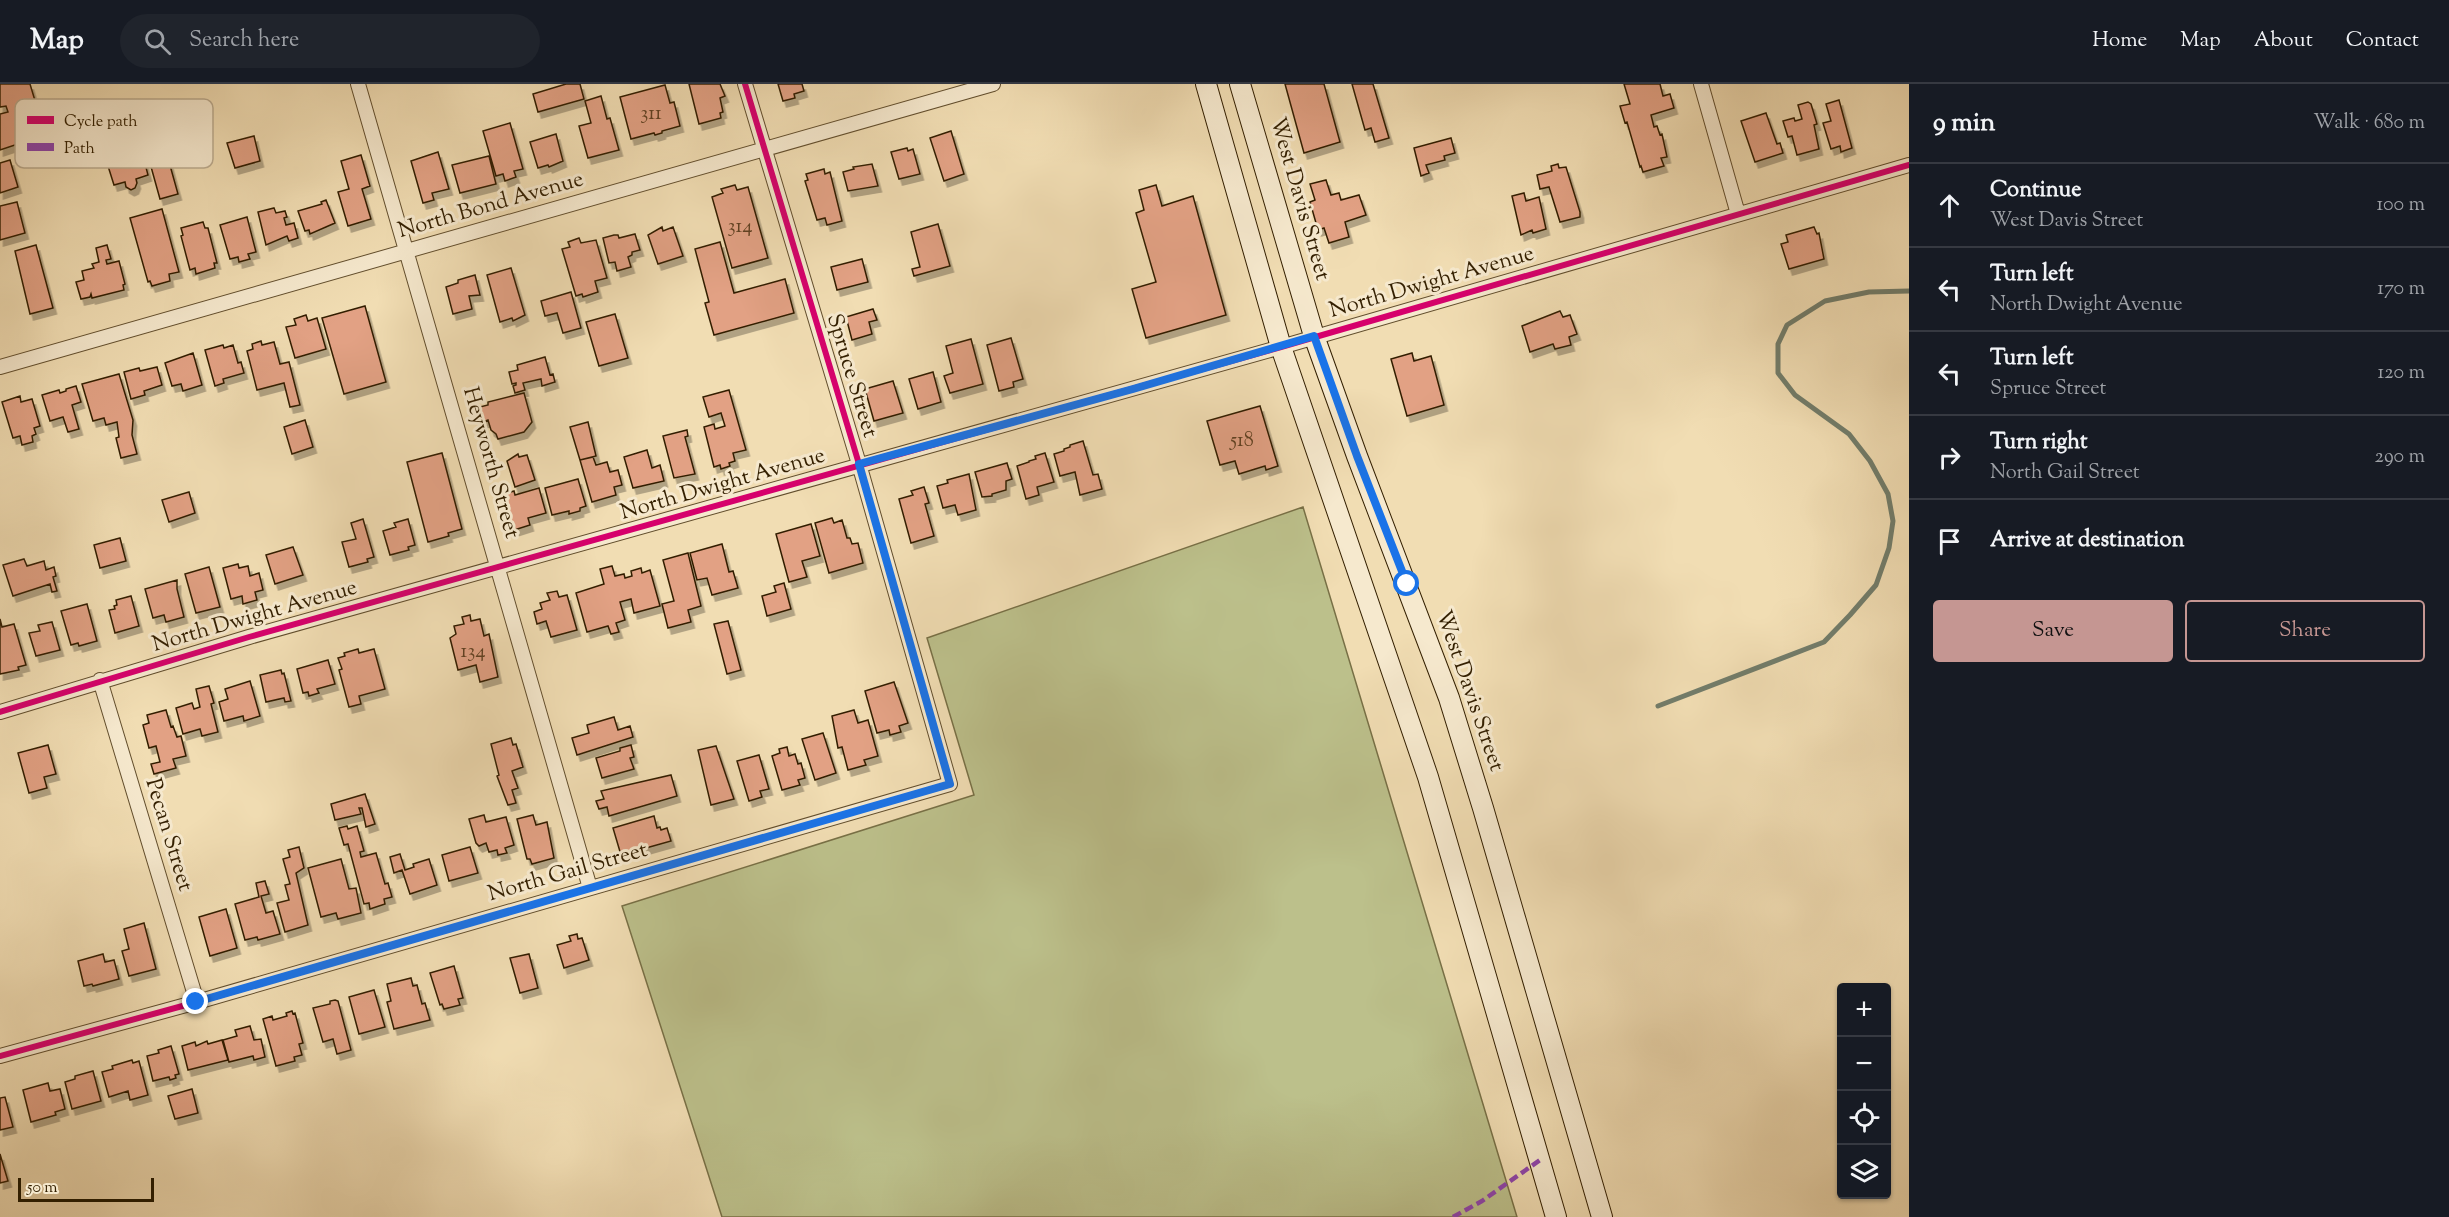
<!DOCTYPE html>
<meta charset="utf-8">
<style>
:root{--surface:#171b24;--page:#20242c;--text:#f1f3f6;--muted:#9ea1a6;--line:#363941;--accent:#c59692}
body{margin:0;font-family:"Sorts Mill Goudy",serif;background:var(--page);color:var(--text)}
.controls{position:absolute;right:18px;bottom:18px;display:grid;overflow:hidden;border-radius:6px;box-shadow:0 2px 4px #0004}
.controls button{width:54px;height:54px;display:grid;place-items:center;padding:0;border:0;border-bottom:2px solid var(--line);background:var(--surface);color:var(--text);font:30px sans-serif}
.scale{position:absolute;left:18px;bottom:15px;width:136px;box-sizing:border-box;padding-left:6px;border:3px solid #331f00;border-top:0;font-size:16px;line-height:21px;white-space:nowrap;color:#331f00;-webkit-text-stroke:4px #f6e9ce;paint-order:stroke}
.stop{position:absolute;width:18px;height:18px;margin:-14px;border:4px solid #1a73e8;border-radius:50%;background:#fff}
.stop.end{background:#1a73e8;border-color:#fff;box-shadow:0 2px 6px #0008}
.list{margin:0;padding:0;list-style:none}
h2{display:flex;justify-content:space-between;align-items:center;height:78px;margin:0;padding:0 24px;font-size:26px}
h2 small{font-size:20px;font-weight:400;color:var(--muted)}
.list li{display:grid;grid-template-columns:39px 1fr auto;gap:18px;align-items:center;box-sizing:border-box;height:84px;padding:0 24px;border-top:2px solid var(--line)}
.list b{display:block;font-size:22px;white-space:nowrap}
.list p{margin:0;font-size:20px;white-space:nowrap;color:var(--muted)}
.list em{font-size:20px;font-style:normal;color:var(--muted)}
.actions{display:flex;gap:12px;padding:18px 24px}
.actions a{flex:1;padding:14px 0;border:2px solid var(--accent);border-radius:6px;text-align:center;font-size:21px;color:var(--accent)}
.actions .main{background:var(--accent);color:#111}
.icon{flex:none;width:33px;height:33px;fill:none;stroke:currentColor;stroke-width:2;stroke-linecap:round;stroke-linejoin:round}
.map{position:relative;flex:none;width:1909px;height:1133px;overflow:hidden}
header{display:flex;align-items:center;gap:36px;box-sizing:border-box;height:84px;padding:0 30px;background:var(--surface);border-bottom:2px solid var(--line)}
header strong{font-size:28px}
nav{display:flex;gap:33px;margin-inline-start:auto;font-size:21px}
.search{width:420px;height:54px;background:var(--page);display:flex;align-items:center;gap:15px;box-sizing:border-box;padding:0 21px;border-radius:33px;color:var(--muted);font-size:22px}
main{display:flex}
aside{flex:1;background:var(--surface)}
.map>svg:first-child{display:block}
.green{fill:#bcc08b;stroke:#787046;stroke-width:1.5}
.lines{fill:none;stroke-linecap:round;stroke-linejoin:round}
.stream{stroke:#727d6b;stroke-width:5}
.building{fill:#e2a184;stroke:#331f00;stroke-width:1.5;filter:url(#shadow)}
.minor-casing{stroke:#624e2d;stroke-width:16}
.secondary-casing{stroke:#331f00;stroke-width:22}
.minor{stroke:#f6e9ce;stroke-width:14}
.secondary{stroke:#f6e9ce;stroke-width:20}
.quiet{stroke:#8e44ad;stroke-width:4.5;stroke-dasharray:9 4.5;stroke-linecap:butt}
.cycleway-casing{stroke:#f6e9ce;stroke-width:10}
.cycleway{stroke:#d6006c;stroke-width:6}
.route{stroke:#1a73e8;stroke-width:8}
.labels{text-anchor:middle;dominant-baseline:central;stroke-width:6;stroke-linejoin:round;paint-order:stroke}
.number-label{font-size:20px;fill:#5f4021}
.street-label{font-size:22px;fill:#331f00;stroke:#f6e9ce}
.key{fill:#f6e9ce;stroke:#bcac90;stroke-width:1.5}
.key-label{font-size:16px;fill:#331f00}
</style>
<header>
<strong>Map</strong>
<div class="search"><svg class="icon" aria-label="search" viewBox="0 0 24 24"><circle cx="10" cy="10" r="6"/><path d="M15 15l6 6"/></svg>Search here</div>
<nav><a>Home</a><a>Map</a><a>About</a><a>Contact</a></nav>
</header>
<main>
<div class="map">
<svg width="1909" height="1133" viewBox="0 0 1909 1133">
<defs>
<filter id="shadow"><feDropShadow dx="3.5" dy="6" stdDeviation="0" flood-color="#0004"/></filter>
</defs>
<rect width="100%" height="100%" fill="#f1ddb3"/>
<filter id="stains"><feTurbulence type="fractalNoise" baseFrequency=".00333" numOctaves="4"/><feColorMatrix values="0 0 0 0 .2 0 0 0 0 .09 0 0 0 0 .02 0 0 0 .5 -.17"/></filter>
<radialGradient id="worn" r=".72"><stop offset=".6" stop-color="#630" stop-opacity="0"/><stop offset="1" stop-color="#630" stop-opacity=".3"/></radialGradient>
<path class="green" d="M1303 423 1517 1133H722L622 822 974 711 927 554Z"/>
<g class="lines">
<path class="stream" d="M1658 622 1824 558 1850 531 1876 501 1889 464 1893 437 1888 410 1870 377 1849 350 1795 311 1778 289V260L1787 241 1825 217 1869 208 1909 207"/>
</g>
<path class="building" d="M0 0H30L36 20 24 23 33 55 0 66V30L8 28 6 22 0 23Z
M566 0H580L584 15 538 28 533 10Z
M689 0H720L725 12 720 14 723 28 720 29 721 34 699 40Z
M778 0H802L804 7 794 10 795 14 783 17Z
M1285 0H1324L1340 58 1304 69Z
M1352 0H1373L1389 54 1375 58 1371 44 1365 46Z
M1624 0H1660L1663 12 1670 10 1674 24 1651 31 1654 43 1657 42 1660 51 1662 50 1667 73 1661 74 1664 82 1643 88 1641 82 1640 83 1627 38 1625 39 1620 22 1630 20Z
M665 1 670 19 674 18 680 42 662 47V49L655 51 654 49 631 55 620 13Z
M601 12 607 35 610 34 619 66 588 74 579 42 591 39 585 17Z
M1839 16 1852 64 1841 68 1840 62 1831 65 1823 39 1831 37 1826 20Z
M1808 18 1811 20 1817 40 1814 41 1819 65 1797 71 1792 52 1788 53 1783 37 1794 34 1795 37 1802 35 1798 21Z
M1766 29 1777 60 1780 59 1783 69 1755 78 1741 37Z
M510 39 523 85 514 87 516 93 505 97 503 90 496 92 483 47Z
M951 47 964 90 944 97 930 54Z
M556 50 563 77 549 83 548 81 538 84 530 58Z
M254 52 260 77 235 84 227 59Z
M1451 54 1455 69 1444 72 1445 76 1426 81 1429 89 1421 92 1414 64Z
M907 64 908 67 913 65 920 90 899 95 891 68Z
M166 67 178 110 160 115 148 72Z
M438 68 449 105 432 109 434 116 423 119 411 77Z
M361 71 370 102 362 105 371 135 348 142 338 108 349 105 341 77Z
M143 72 148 91 136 95 137 99 135 104 131 106 126 103 125 98 114 101 108 82Z
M489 72 496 100 460 109 452 81Z
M10 76 18 103 0 109V79Z
M872 80 878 102 848 107 843 88 854 85 853 83Z
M1558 80 1559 84 1566 83 1580 128V133L1560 138 1549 103 1540 105 1537 91 1552 87 1551 82Z
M824 85 825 90 830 88 842 137 827 141 825 134 817 136 805 97 808 96 806 90Z
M1326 96 1331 111 1339 109 1341 116 1359 111 1366 131 1345 138 1349 153 1329 159 1324 144 1318 146 1310 118 1315 116 1310 100Z
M735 101 737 106 748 103 768 174 732 184 712 113 723 109 721 105Z
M1156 101 1162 122 1193 112 1226 231 1146 254 1132 205 1156 198 1136 129 1144 126 1139 106Z
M1524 109 1526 117 1539 113 1546 145 1533 149 1532 146 1521 151 1512 112Z
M326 116 335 139 310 150 309 146 305 147 298 127 322 120 321 118Z
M17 118 25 149 0 156V122Z
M274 124 276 129 285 127 287 133 284 134 286 141 294 139 298 154 289 157 287 152 266 161 258 128Z
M162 125 179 188 169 190 170 197 152 202 150 197 148 198 130 134Z
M247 133 256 168 248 170 250 175 239 178 238 173 230 175 220 141Z
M203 138 205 144H208L217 179H214L215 184 196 190 195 184 190 186 181 152 183 151 181 144Z
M938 140 950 182 914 192 912 185 920 183 911 148Z
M662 143 663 147 673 143 683 172 658 180 648 151Z
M1814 143 1817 150 1819 149 1824 175 1789 185 1781 160 1788 158 1786 151Z
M635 150 640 166 632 168V171L628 173 631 183 617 187 615 178 609 179 603 154 614 151H618L619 154Z
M579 154 581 159 596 156 607 194 595 197 598 208 583 213 582 210 576 212 562 165 570 163 568 158Z
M720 158 734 209 785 195 794 229 714 251 705 219 709 218 695 165Z
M36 161 53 224 30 230 15 167Z
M107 161 111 175 106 176 107 180 119 177 125 200 123 201 124 206 92 214 91 210 90 213 81 215 76 198 84 196 82 187 94 184 92 180 99 178 96 164Z
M862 175 868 198 837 206 831 183Z
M511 184 525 231 513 237 512 234 500 238 487 191Z
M475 191 480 211 469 212 472 225 453 230 446 203 458 199V196Z
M571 208 581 244 563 249 557 229 545 232 541 217Z
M365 222 386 298 344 310 322 234Z
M873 225 877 236 869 238 872 250 852 256 846 233Z
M1560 227 1563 233 1570 231 1577 250 1569 253 1571 261 1555 265 1553 260 1530 268 1522 242Z
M615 230 628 274 599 282 586 238Z
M306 231 308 237 317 234 326 265 295 274 286 243 296 241 294 235Z
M1011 254 1023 295 1013 298 1014 303 999 307 987 261Z
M971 255 983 300 950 309 944 292 953 289 946 262Z
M261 257 262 261 274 258 280 280 289 278 300 321 290 323 284 299 257 306 247 267 253 265 252 260Z
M223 261 224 264 233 261 238 279 241 278 244 289 223 295 224 299 215 302 205 266Z
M193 269 202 301 183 307 181 300 172 302 165 279Z
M1412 269 1414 277 1431 272 1444 321 1407 332 1391 275Z
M545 273 550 291 553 290 555 298 542 302 541 295 523 299 525 306 515 309 513 302 516 301V299L512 300 509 288 518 286 517 281Z
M157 283 162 301 144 307 145 311 131 315 124 288 139 284 140 287Z
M933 288 941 318 918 325 909 295Z
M119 290 133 336 132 351 137 370 121 374 116 354 119 353 117 338 106 341 104 334 93 337 82 300Z
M893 297 903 329 874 337 865 305Z
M76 302 81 318 72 321 79 345 68 348 63 333 50 337 42 311 59 306 60 309 66 307V305Z
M729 306 746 366 733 369 735 377 729 379 730 382 721 385 720 381 714 383 704 343 714 340 715 345 725 342 721 329 709 333 703 313Z
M524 309 532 338 524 348 498 355 496 350 491 346 488 336 480 339 476 324 488 321V318Z
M20 312 21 318 32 315 40 342 34 344 36 350 32 352 33 358 22 361 20 352 13 354 2 318Z
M1260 322 1278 382 1266 386 1265 382 1239 390 1235 377 1220 381 1207 337Z
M305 336 313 363 292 370 284 343Z
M588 338 596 372 580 376 570 343Z
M687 346 688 352 685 353 695 390 674 394 663 352Z
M1083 357 1093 391 1098 390 1102 405 1080 411 1075 388 1060 392 1054 370 1064 367V365L1070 363V361Z
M647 366 652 384 660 381 664 397 633 404 624 373Z
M442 369 462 445 448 449 449 452 428 458 407 378Z
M1045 369 1054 398 1037 403 1039 411 1026 415 1017 382 1029 378V377L1036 375 1035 372Z
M518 370 519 373 527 371 535 396 515 403 507 377Z
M593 373 596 381 607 378 610 388 618 386 622 401 614 403 616 411 592 418 580 376Z
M1007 379 1012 395 1006 397V406L992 410V412L982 413 975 388Z
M969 390 976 426 958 431 955 421 943 424 937 402 948 399 947 396Z
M578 395 586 422 580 424V427L569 430V427L552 431 545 404Z
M924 403 929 419 925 420 934 452 911 459 899 415 913 411 911 407Z
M539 404 546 429 528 434 530 441 511 447 501 411 514 407 515 411Z
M189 408 195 429 169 438 162 416Z
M832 434 834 439 842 436 847 454H850L852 460 858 459 863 479 829 489 815 439Z
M363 435 374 473 367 475 368 478 349 483 342 458 356 455 351 439Z
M408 435 415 461 408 463 409 466 390 471 383 447 396 443 394 439Z
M811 440 820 472 802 477 807 493 789 498 776 450Z
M120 454 126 477 100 484 94 461Z
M722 460 729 488 733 487 738 504 712 511 707 494 697 496 690 469Z
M293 463 303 491 275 500 266 471Z
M688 469 701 522 688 526 691 538 668 544 662 520 674 517 663 476Z
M24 475 27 482 44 477 46 486 54 483 56 492 53 493 57 507 52 508 50 500 13 512 3 481Z
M238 480 239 484 248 482 250 492 259 489 263 506 255 508 257 516 243 520 242 512 231 515 223 484Z
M612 482 615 492 624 490 625 494 632 492 631 487 641 484 642 489 650 486 660 522 634 529 631 515 620 518 625 536 616 539 619 548 611 550 608 542 587 548 576 509 604 500 600 485Z
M209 483 220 523 196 529 185 490Z
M177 496V505L184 533 166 538 164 531 153 534 145 505Z
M784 499 791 525 767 532 762 512 776 508 774 502Z
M557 507 559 513 567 511 577 546 551 553 546 537 537 540 534 528 542 525 540 519 550 516 547 509Z
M131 512 139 542 115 549 109 526 115 525 114 522 117 521 116 516Z
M87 520 97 557 79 562 78 559 71 561 61 527Z
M470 531 471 537 480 535 484 552 489 550 498 593 480 598 476 581 458 586 450 554 456 550 454 542 464 540 462 533Z
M0 535 2 543 14 540 26 581 18 583 19 586 0 590Z
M728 537 741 586 727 590 714 540Z
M52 538 60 566 36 572 29 549 40 547 38 541Z
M358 565 359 569 374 565 385 605 359 612 361 620 349 623 339 586 342 585 338 574 345 572 344 569Z
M328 576 335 600 317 605 319 609 309 612 308 608 303 609 297 585Z
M281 586 282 590 284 589 291 617 285 618 284 614 266 618 260 591Z
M250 597 260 632 244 637 243 632 224 637 219 618 228 615 225 605Z
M894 598 908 639 899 642 901 648 890 651 889 646 877 649 865 607Z
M209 602 214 619 211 620 218 648 202 652 200 645 183 650 176 624 192 619 194 625 200 623 196 605Z
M166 626 171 643 173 642 177 653 181 652 186 672 173 675 176 684 154 690 151 680 160 678 156 662 149 664 143 641 149 639 147 631Z
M854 626 858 639 868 636 878 672 864 676 866 681 848 686 842 663 838 664 832 632Z
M614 633 618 646 630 642 633 653 577 671 572 654 589 649 587 641Z
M823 649 836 689 815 696 802 655Z
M511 654 513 661 516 660 523 683 512 687 518 704 512 706 516 719 508 721 497 692 499 691 491 660Z
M48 661 56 690 44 693 47 704 29 709 18 669Z
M631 661 634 673 630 674 634 685 602 694 596 674 620 667V664Z
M716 662 734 715 711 721 698 666Z
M787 663 789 672 795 670 798 680 801 679 805 694 798 696 800 701 782 706 772 672 780 669 779 665Z
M759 671 769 705 760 707 762 713 749 717 737 677Z
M671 691 677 712 609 732 607 723 599 725 596 717 604 715 601 707Z
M365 710 375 740 366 743 362 724H359L361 730 335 736 331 720Z
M484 731 486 738 506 733 514 761 505 764 507 769 498 771 497 766 489 768 486 759 479 762 476 759 469 735Z
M533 731 536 741 547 738 554 774 532 780 530 775H527L517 735Z
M654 732 657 744 660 743 661 746 667 744 671 757 621 771 613 744Z
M347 742 348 745 357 742 364 767 360 768 361 773 376 769 385 800 388 799 392 813 384 815 385 820 370 825 369 819 364 820 348 760 344 761 339 744Z
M299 763 304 784 296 789 308 841 285 848 277 819 289 816 285 801 290 800 283 775 290 773 288 766Z
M470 763 478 789 449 797 442 771Z
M400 770 405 786 414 783 413 780 429 775 437 801 410 810 402 786 394 789 390 773Z
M341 775 349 805 356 804 361 829 338 835 336 829 321 833 308 784Z
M265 797 269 810 261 812 266 829 273 827 280 850 258 856 257 853 245 856 235 820 259 813 256 799Z
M226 825 237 864 210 872 199 833Z
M144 839 156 885 129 892 122 867 129 865 124 845Z
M577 850 578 855 582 854 589 876 564 884 557 861 571 857 569 852Z
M103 870 105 878 114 876 119 895 93 902 92 900 84 902 78 877Z
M529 870 538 904 520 909 510 874Z
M454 882 463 914 458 915 460 921 444 925 442 920 440 921 430 889Z
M411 894 413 902 417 901 422 920 425 919 430 936 394 945 387 918 391 917 387 900Z
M374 906 385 943 359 950 349 913Z
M335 916 338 917 351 966 337 970 333 955 323 958 313 924 330 920V917Z
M292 927 293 930 295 929 303 959 299 960 302 971 294 973 295 977 276 982 263 935 272 932 273 936 287 932 286 929Z
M250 942 254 956 261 955 265 973 254 976 253 972 229 978 223 956 237 952 235 946Z
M222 956 228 976 188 986 182 962 195 958 196 962 207 957 208 960Z
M171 962 179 990 175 991 176 994 170 996 169 993 153 997 147 972 159 969 158 966Z
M132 976 133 979 139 977 148 1011 130 1016 128 1007 109 1013 102 988 113 985 112 982Z
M93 987 101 1017 72 1025 65 998 75 995V992Z
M48 999 50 1007 60 1005 65 1025 55 1028 56 1031 31 1038 23 1006Z
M192 1005 198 1029 175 1035 168 1012Z
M5 1013 13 1043 0 1046V1014Z
M0 1070 8 1097 0 1099Z"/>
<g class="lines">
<defs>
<path id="minor" d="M358 0 590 804
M1701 0 1738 130
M0 283 993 0
M100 596 197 918
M0 628 249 553 1281 263 1909 81
M0 972 197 918 950 700 859 380 745 0"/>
<path id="secondary" d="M1206 0 1281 263 1428 693 1556 1133
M1240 0 1314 252 1357 372 1449 614 1483 724 1602 1133"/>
</defs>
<use href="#minor" class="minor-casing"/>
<use href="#secondary" class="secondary-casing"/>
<use href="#minor" class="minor"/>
<use href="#secondary" class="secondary"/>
<path class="quiet" d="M1453 1133 1482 1117 1540 1076"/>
<defs>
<path id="cycleway" d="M0 628 249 553 1281 263 1909 81
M0 972 197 918 950 700 859 380 745 0"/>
</defs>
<use href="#cycleway" class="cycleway-casing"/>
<use href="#cycleway" class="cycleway"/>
</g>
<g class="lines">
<path class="route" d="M196 918 950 700 859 380 1133 305 1314 252 1357 372 1407 500"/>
</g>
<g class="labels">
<g class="number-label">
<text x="651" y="30">311</text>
<text x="740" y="143">314</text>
<text x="1242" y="357">518</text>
<text x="473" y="568">134</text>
</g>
<g class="street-label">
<text transform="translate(1299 115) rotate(74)">West Davis Street</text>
<text transform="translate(491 122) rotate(-16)">North Bond Avenue</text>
<text transform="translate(1432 199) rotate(-16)">North Dwight Avenue</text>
<text transform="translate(851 292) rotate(73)">Spruce Street</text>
<text transform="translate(490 379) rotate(74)">Heyworth Street</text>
<text transform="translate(723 401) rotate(-16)">North Dwight Avenue</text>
<text transform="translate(255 533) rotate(-16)">North Dwight Avenue</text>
<text transform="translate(1469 607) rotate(71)">West Davis Street</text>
<text transform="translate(168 751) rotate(73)">Pecan Street</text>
<text transform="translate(568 789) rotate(-16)">North Gail Street</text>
</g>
</g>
<rect x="15" y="15" width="198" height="69" rx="9" class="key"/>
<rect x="27" y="32" width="27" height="8" fill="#d6006c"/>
<rect x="27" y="59" width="27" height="8" fill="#8e44ad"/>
<g class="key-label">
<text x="64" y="42">Cycle path</text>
<text x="64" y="69">Path</text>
</g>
<rect width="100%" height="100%" filter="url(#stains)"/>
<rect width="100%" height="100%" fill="url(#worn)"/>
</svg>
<div class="controls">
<button>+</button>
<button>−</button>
<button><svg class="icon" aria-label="locate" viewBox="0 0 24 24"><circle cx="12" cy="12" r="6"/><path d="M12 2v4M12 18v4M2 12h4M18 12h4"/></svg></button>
<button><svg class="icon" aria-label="layers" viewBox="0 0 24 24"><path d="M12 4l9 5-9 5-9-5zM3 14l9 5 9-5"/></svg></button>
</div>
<div class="scale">50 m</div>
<div class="stop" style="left:1407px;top:500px"></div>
<div class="stop end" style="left:196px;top:918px"></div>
</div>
<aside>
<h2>9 min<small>Walk · 680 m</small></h2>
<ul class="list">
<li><svg class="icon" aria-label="ahead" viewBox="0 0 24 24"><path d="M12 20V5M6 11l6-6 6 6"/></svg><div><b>Continue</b><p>West Davis Street</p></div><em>100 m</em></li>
<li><svg class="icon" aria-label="left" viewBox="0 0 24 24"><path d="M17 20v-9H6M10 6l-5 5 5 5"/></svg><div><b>Turn left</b><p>North Dwight Avenue</p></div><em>170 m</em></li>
<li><svg class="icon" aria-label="left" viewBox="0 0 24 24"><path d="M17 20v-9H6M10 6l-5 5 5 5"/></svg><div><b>Turn left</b><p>Spruce Street</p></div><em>120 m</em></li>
<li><svg class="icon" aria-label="right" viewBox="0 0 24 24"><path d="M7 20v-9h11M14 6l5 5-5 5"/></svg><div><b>Turn right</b><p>North Gail Street</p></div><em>290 m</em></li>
<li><svg class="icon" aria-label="arrive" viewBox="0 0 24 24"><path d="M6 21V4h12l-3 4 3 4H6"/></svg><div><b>Arrive at destination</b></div></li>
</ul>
<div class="actions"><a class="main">Save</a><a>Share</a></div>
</aside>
</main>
